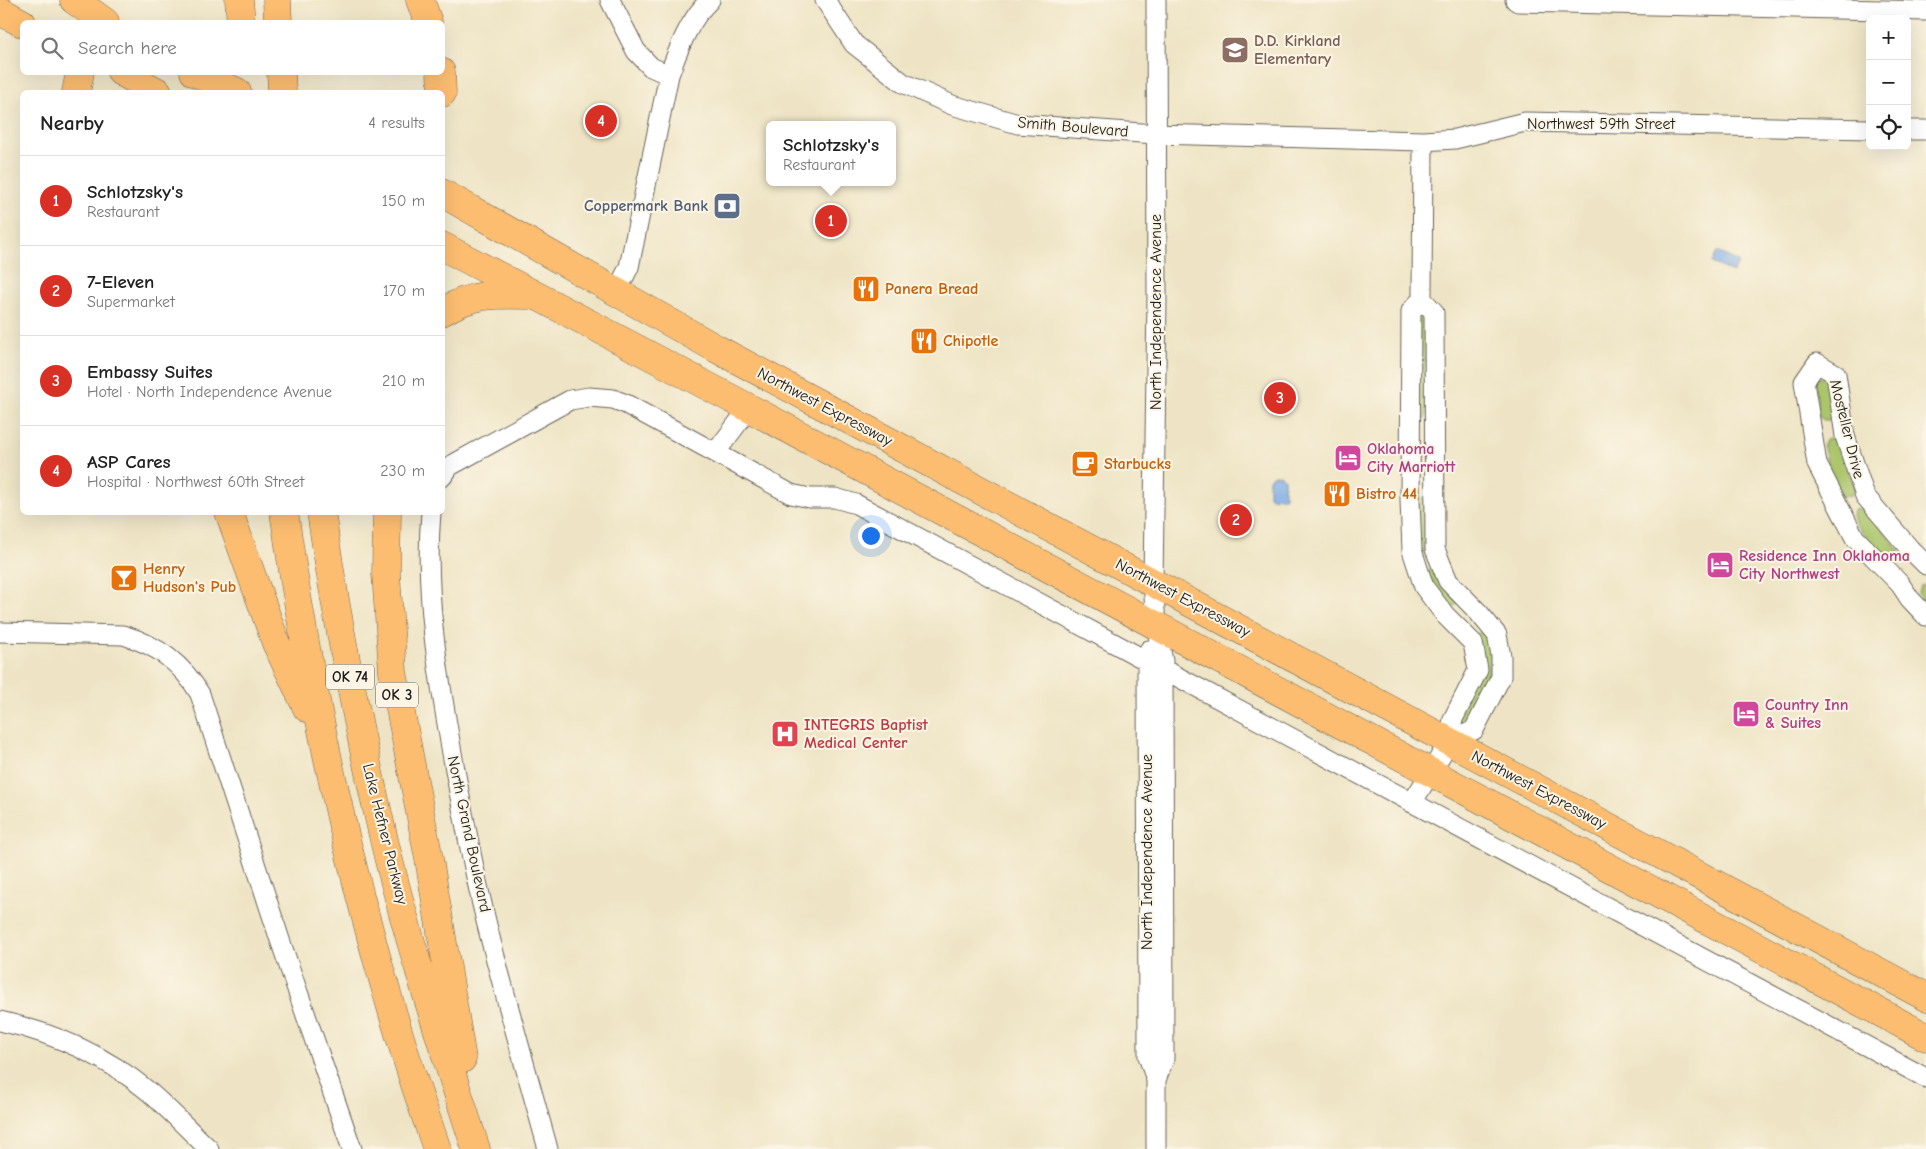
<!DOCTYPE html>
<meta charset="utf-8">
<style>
:root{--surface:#fff;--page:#f2f2f2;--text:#222;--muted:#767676;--line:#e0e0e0;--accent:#d93025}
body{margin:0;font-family:"Comic Neue",sans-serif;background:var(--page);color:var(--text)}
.controls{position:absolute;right:15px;top:15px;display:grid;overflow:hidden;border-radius:8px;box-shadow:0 5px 20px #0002}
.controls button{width:45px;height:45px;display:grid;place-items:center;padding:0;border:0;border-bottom:1px solid var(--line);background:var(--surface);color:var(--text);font:25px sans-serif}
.you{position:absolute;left:870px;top:535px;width:18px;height:18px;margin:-12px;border:4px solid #fff;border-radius:50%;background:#1a73e8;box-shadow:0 0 0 8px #1a73e833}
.badge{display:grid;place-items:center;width:32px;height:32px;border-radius:50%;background:var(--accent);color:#fff;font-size:16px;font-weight:700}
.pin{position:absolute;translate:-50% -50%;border:2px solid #fff;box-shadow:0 1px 5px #0006}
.popup{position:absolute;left:766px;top:121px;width:130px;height:65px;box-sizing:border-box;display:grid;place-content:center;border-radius:8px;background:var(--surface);filter:drop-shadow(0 1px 4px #0005);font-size:16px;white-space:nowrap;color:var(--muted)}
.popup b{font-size:19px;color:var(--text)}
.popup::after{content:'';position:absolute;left:50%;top:100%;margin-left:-10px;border:10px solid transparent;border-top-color:var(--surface)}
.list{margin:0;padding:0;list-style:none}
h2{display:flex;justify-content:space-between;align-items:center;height:65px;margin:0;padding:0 20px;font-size:21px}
h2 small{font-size:16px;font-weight:400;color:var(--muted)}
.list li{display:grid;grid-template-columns:32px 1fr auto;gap:15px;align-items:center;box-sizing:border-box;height:90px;padding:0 20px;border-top:1px solid var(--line)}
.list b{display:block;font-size:19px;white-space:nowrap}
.list p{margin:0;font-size:16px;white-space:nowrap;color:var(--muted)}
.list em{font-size:16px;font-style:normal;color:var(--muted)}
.icon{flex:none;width:28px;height:28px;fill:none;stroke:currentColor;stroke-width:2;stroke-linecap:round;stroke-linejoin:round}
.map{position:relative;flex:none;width:1926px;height:1149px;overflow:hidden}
.search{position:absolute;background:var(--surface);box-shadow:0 5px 20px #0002;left:20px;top:20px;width:425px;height:55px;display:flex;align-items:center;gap:12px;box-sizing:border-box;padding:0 18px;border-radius:8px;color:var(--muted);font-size:19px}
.panel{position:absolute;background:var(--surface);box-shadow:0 5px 20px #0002;left:20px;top:90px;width:425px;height:425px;border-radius:8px}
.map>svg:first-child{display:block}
.green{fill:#aac56b;stroke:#637044}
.water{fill:#7babe6;stroke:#4c6481}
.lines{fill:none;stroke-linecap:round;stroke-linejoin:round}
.minor-casing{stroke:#666257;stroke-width:21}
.highway-casing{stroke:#666257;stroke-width:29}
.minor{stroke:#fff;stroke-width:19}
.highway{stroke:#fcbd6f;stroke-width:28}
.labels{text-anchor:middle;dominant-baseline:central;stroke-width:4;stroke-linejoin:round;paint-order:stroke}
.shield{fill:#fcf5e5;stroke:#5f5d58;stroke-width:1}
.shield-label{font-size:15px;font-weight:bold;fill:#1c1c1c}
.education-label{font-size:16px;font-weight:bold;fill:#785e54;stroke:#fcf5e5;text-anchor:start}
.street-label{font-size:16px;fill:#1c1c1c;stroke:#fcf5e5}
.service-label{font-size:16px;font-weight:bold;fill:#4e5e75;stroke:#fcf5e5;text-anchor:end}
.food-label{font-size:16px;font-weight:bold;fill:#c56008;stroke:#fcf5e5;text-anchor:start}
.hotel-label{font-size:16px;font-weight:bold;fill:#b23c85;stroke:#fcf5e5;text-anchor:start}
.health-label{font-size:16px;font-weight:bold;fill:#be3a42;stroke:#fcf5e5;text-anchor:start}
</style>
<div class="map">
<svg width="1926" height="1149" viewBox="0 0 1926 1149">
<rect width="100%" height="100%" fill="#fcf5e5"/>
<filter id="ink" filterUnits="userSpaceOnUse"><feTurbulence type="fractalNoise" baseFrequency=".02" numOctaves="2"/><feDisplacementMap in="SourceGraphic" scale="10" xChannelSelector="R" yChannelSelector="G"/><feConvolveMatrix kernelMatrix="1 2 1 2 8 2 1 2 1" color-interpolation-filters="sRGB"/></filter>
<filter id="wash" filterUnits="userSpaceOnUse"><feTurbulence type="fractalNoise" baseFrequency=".0096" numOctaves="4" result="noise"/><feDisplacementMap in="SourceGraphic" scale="20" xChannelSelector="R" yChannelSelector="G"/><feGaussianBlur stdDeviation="1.12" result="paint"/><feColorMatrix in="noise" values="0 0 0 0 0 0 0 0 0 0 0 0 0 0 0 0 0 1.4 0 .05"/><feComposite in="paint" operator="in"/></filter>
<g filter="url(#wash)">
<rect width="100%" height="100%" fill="#eee4c5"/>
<path class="green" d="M1419 312H1424L1425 316 1426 418 1423 421 1418 420Z
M1818 377 1825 378 1830 380 1834 415 1829 420H1824L1819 417 1815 381Z
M1831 438 1837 440 1855 488 1851 495 1844 497 1838 495 1834 490 1824 449 1823 444 1825 439Z
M1418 498H1424L1425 501 1424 543 1426 551 1422 553 1419 551Z
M1865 508 1870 512 1900 552V557L1898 563 1891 564 1886 562 1855 523 1853 515 1855 509Z
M1429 570H1432L1458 603 1452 608 1436 590 1427 573Z
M1926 585V606L1918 593 1920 586Z
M1484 630C1503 665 1479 696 1464 727L1454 726 1477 634Z"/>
<path class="water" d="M1717 252 1739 262 1733 273 1712 263Z
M1272 475H1280L1284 478V494L1286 495 1282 499 1280 497 1273 498 1269 495V479Z"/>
</g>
<g filter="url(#ink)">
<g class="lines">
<defs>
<path id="minor" d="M610 0 636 51 651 67 669 75
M825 0 854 44 903 83 952 105 1018 124 1155 134 1423 141 1455 139 1525 122 1870 129
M1515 0 1518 2 1926 11
M1907 130H1926
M1423 141 1422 299 1434 312 1435 549 1448 581 1479 613 1497 635 1501 656V677L1474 730 1449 742
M617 291 629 267 669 75C678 50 690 18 710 0
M716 452 749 408
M442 477 450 466 570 400 589 397 613 399 626 404 791 494 810 498H835L856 504 1147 661
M431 512C424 593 438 673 452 753 463 815 475 879 491 941 509 1011 529 1080 548 1149
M1926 565 1910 549 1865 496 1845 436 1836 374 1817 363 1804 382 1817 464 1838 505 1855 538 1900 584 1910 599 1926 616
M0 632 123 635C157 645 182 663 200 694L280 940 352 1149
M1149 650 1147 657 1148 1056 1156 1080V1149
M1163 669 1926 1078
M1412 803 1449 742 1453 719 1478 670 1473 643 1445 615 1424 587 1412 550 1410 500 1411 311 1422 299
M0 1021C53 1033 106 1056 148 1091 169 1109 189 1130 209 1149
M1156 1080 1164 1059 1163 661 1156 625 1153 582 1157 297 1156 0"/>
<path id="highway" d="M74 0 105 22
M239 0 241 22
M277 0 278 22
M420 0 428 22
M0 11 22 23
M121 72 158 92
M194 72 237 92
M281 72 282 92
M441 72 442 93
M76 92 80 72
M442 193 717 349 827 408 1926 997
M442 246 749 408 1926 1037
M442 312C472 293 495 294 529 295
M229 512 276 643 307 708
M284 512C315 728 364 943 437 1149
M321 512C337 622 359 732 384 840 409 945 443 1047 476 1149
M387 512 386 574 393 672 429 859 462 1059"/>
</defs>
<use href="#minor" class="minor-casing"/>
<use href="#highway" class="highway-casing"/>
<use href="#minor" class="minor"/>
<use href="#highway" class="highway"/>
</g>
</g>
<defs>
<symbol id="school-square" viewBox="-11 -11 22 22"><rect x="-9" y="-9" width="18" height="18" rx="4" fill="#8d6e63" stroke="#fcf5e5"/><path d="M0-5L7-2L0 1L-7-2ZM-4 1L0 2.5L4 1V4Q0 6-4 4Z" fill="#fff"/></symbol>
<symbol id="bank-square" viewBox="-11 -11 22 22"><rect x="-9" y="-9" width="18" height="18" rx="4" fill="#5c6f8a" stroke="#fcf5e5"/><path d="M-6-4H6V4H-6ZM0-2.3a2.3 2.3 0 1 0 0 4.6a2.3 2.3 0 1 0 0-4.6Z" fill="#fff"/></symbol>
<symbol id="restaurant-square" viewBox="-11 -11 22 22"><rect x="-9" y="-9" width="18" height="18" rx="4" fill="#e8710a" stroke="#fcf5e5"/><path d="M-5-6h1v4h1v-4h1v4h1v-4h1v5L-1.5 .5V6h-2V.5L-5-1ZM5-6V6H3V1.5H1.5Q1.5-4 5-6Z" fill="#fff"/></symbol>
<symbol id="hotel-square" viewBox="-11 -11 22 22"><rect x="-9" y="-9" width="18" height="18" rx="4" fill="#d1479c" stroke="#fcf5e5"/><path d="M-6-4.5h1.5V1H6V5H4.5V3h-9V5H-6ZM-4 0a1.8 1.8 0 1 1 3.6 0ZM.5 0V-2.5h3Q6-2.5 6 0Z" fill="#fff"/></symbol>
<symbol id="cafe-square" viewBox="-11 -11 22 22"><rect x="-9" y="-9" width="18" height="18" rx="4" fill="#e8710a" stroke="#fcf5e5"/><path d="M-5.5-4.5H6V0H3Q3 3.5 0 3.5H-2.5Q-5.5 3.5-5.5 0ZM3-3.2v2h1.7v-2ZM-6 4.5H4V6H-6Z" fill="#fff"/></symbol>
<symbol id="bar-square" viewBox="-11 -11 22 22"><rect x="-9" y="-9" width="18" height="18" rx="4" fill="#e8710a" stroke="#fcf5e5"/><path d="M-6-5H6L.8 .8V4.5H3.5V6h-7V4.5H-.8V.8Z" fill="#fff"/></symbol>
<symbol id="hospital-square" viewBox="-11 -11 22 22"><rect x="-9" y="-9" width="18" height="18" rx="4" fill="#e0444e" stroke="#fcf5e5"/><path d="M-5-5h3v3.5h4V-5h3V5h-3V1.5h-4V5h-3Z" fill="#fff"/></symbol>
</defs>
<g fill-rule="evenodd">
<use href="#school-square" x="1219" y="34" width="32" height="32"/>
<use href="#bank-square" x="711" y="190" width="32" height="32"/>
<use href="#restaurant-square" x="850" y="273" width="32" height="32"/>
<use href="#restaurant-square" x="908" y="325" width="32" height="32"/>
<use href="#hotel-square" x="1332" y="442" width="32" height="32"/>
<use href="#cafe-square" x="1069" y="448" width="32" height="32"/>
<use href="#restaurant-square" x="1321" y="478" width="32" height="32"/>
<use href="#hotel-square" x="1704" y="549" width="32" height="32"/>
<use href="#bar-square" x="108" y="562" width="32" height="32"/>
<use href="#hotel-square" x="1730" y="698" width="32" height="32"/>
<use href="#hospital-square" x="769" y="718" width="32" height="32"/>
</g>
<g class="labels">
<g class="shield">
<rect x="326" y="664.5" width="48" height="25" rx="4"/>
<rect x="376" y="682.5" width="42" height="25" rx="4"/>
</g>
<g class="shield-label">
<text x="350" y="677">OK 74</text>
<text x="397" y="695">OK 3</text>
</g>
<g class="education-label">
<text x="1254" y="41">D.D. Kirkland<tspan x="1254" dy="18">Elementary</tspan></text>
</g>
<g class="street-label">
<text x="1601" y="124">Northwest 59th Street</text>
<text transform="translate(1073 127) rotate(5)">Smith Boulevard</text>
<text transform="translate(1156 312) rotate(-90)">North Independence Avenue</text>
<text transform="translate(825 407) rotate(28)">Northwest Expressway</text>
<text transform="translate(1847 429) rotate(76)">Mosteller Drive</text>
<text transform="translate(1183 598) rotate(28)">Northwest Expressway</text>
<text transform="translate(1539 790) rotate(28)">Northwest Expressway</text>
<text transform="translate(385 834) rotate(76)">Lake Hefner Parkway</text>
<text transform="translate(469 834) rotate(78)">North Grand Boulevard</text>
<text transform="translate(1147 852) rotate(-90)">North Independence Avenue</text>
</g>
<g class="service-label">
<text x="708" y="206">Coppermark Bank</text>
</g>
<g class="food-label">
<text x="885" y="289">Panera Bread</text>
<text x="943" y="341">Chipotle</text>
<text x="1104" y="464">Starbucks</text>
<text x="1356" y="494">Bistro 44</text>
<text x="143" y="569">Henry<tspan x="143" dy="18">Hudson's Pub</tspan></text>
</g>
<g class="hotel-label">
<text x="1367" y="449">Oklahoma<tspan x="1367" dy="18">City Marriott</tspan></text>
<text x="1739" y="556">Residence Inn Oklahoma<tspan x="1739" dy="18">City Northwest</tspan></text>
<text x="1765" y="705">Country Inn<tspan x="1765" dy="18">&amp; Suites</tspan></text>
</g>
<g class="health-label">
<text x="804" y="725">INTEGRIS Baptist<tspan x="804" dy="18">Medical Center</tspan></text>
</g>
</g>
</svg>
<div class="controls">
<button>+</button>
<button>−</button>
<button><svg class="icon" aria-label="locate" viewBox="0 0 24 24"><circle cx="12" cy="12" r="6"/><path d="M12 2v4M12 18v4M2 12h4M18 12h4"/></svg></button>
</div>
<div class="you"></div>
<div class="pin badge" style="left:831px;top:221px">1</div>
<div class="popup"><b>Schlotzsky's</b>Restaurant</div>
<div class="pin badge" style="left:1236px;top:520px">2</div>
<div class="pin badge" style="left:1280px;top:398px">3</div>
<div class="pin badge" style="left:601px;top:121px">4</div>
<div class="search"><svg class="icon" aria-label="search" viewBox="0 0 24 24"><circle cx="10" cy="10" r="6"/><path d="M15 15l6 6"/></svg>Search here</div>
<section class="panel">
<h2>Nearby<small>4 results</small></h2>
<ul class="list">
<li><span class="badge">1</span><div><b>Schlotzsky's</b><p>Restaurant</p></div><em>150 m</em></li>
<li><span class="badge">2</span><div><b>7-Eleven</b><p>Supermarket</p></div><em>170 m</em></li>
<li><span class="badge">3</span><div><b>Embassy Suites</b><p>Hotel · North Independence Avenue</p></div><em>210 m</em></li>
<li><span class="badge">4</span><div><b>ASP Cares</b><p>Hospital · Northwest 60th Street</p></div><em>230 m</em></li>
</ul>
</section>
</div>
